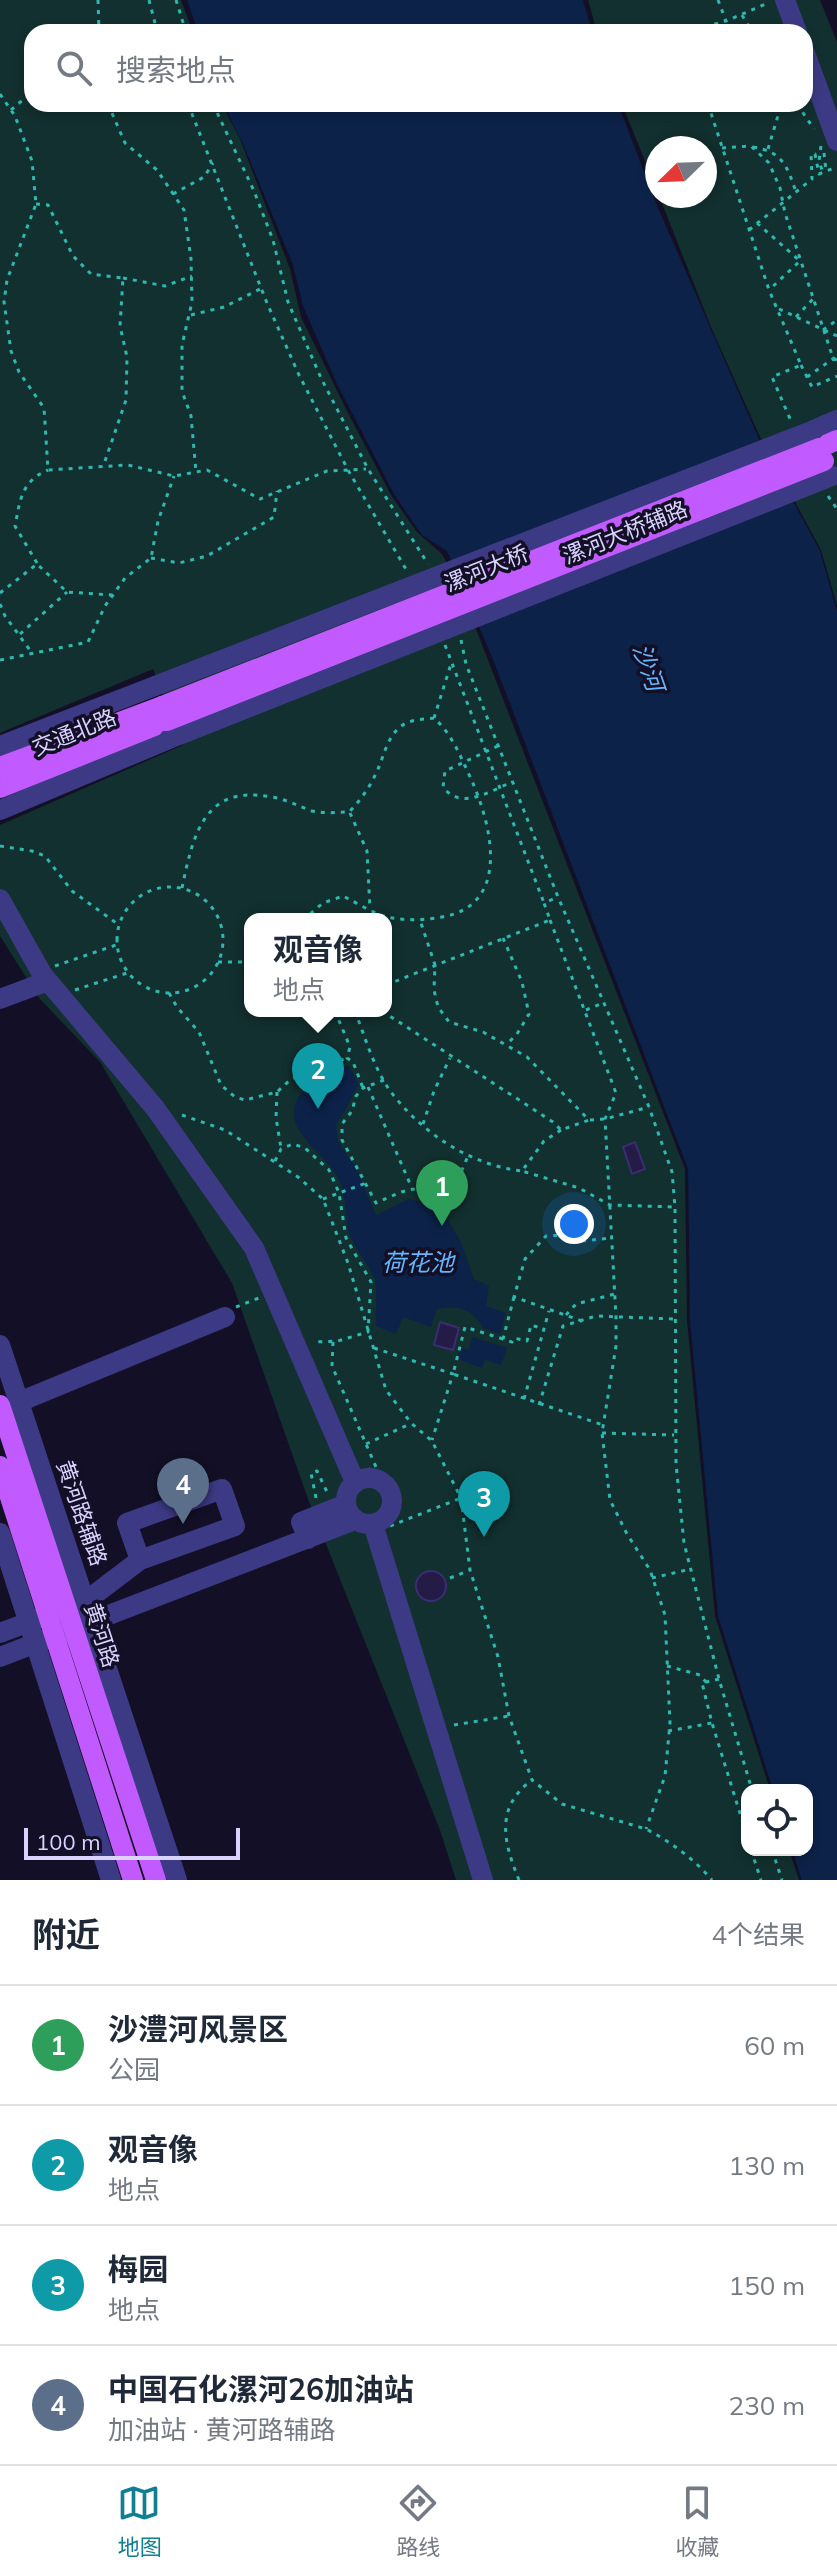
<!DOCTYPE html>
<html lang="zh">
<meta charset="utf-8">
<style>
:root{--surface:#fff;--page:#f6f6f7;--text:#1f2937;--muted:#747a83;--line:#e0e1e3;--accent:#117e91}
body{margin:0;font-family:Mulish,"Noto Sans SC",sans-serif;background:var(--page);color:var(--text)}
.controls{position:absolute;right:24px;bottom:24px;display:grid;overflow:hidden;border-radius:16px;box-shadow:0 4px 12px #0003}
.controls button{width:72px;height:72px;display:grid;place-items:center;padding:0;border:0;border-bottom:2px solid var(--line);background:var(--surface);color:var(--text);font:40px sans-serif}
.compass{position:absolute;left:645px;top:136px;width:72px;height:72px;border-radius:50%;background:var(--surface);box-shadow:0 4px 12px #0003;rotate:247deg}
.scale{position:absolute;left:24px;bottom:20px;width:216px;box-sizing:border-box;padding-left:8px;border:4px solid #d9d4ff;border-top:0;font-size:22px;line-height:28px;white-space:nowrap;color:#d9d4ff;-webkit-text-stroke:6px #130f26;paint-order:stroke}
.you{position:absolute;left:574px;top:1224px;width:28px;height:28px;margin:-20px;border:6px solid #fff;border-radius:50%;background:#1a73e8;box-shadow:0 0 0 12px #1a73e833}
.badge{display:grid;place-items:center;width:52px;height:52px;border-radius:50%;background:var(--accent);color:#fff;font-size:26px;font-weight:700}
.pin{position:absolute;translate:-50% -66px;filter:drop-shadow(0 2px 4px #0008)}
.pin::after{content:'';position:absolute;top:42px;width:28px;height:24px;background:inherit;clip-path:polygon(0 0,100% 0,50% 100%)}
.popup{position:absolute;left:244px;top:913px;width:148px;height:104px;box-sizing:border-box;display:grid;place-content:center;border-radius:16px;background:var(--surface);filter:drop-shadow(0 2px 6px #0005);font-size:26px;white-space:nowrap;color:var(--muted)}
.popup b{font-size:30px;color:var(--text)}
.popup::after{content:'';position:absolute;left:50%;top:100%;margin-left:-16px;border:16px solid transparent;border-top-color:var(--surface)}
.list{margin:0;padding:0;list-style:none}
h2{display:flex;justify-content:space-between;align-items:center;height:104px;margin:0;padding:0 32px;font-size:34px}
h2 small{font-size:26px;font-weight:400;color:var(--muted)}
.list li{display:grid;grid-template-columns:52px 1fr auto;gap:24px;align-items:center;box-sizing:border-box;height:120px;padding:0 32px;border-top:2px solid var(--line)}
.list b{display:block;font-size:30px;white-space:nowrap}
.list p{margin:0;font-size:26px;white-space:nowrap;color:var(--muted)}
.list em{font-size:26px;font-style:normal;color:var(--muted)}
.icon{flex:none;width:44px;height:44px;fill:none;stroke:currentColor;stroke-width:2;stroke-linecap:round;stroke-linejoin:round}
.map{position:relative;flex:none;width:837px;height:1880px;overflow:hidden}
.search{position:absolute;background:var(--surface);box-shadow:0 4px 12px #0003;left:24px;right:24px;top:24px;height:88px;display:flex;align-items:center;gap:20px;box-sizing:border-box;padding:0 28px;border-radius:24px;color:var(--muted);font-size:30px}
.sheet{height:584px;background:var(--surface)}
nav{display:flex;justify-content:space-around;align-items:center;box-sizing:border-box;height:112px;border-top:2px solid var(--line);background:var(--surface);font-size:22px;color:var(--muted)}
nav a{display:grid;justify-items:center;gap:4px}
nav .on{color:var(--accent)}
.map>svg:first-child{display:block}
.green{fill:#12302f;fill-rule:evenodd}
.water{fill:#0c2248}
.building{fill:#241b47;stroke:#3b2d73;stroke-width:2}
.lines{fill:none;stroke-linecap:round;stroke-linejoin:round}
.path{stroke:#2fb8b0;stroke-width:3;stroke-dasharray:4 6;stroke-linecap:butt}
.minor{stroke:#3d3a85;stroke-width:20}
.major{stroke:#c25bff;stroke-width:20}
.minor-bridge{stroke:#3d3a85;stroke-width:20}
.major-bridge{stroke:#c25bff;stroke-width:20}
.labels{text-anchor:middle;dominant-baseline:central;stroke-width:7;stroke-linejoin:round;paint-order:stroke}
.street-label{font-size:22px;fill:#d9d4ff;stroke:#130f26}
.water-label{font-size:24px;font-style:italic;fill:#62b6ff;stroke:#130f26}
</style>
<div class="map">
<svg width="837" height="1880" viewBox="0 0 837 1880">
<rect width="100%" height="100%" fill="#130f26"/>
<path class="green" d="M0 0H181L193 32H32V104H222L240 139 290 269 301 317 346 409 391 495 417 532 442 554 462 593 685 1169 687 1320 715 1616 770 1790H747V1850H789L799 1880H456L440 1830 308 1499 232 1283 100 1062 39 998 0 936V825L183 745 153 669 0 733ZM250 919H386V1011H250Z
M588 0H820L837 42V606L821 550 760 437 711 327 659 196H705V148H657V191L622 104H805V32H597Z"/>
<path class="water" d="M187 0H583L592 32H198Z
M223 104H618L658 208 759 439 820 551 837 611V1880H802L792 1850H807V1790H773L718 1616 690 1320 688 1169 494 662 447 551 422 535 395 496 337 384 303 306 293 265 243 144Z
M349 1066 359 1085C350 1098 346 1112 336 1124L338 1141 356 1168 376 1215 409 1199 437 1207 445 1216 460 1240 474 1279 489 1286 486 1306 506 1313 500 1334 483 1328C473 1309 457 1305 437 1309L431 1327 403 1317 396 1334 376 1326C375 1314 378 1288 374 1278 367 1260 352 1248 348 1229 345 1213 346 1196 339 1180 327 1151 264 1123 311 1084 323 1075 334 1067 349 1066Z
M473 1337 507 1348 501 1365 485 1360 482 1368 457 1359 461 1348 468 1350Z"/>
<path class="building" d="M635 1142 645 1169 632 1174 623 1147Z
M440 1322 459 1328 453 1350 434 1345Z
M416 1586a15 15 0 1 1 30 0a15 15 0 1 1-30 0Z"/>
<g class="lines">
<path class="path" d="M98 0 99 32
M149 0 156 27
M176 0 186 32
M718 0 726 21 768 3
M742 15 752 32
M141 32 156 27 159 32
M715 32 712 25 725 21
M0 94 15 116 32 161 36 204 7 280 4 302 11 351 19 372 44 408 48 470 128 465 174 476 207 470 260 499 327 471 366 469
M108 104 125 143 157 170 184 210 191 259 192 302 182 345V391L191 416 196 472
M188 104 267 303 299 375 348 470 407 571
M213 104 254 191 273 240 288 302 321 378 368 469 428 564
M708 104 769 290 801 365 772 377 791 421
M797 104 814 129
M11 110 32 92
M821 146 819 161 823 173
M753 147C783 152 787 166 796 192
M722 148 751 146 769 163 780 188 785 213 833 358 837 360
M768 149 780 109 779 104
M824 153 826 171 837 167
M173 194 204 177 213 163
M36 204 48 205 73 256 91 274 123 278 120 326 127 357 126 400 103 467
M757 223 800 261 769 290
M749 230 812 179 811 154H815L819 174 826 171
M123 278 165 286 192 276
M779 309 837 336
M191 315 224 307 262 288
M796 317 813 299
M823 330 837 320
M801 365 812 387 837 376
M807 377 837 356
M828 496 837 509
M151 558 179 563 207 556 274 517 277 491
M37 563 15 526C20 501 21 481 48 470
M0 593 37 564 67 592 112 595
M0 604 5 616 32 653
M20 634 67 592
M461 640 466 664 558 897 649 1107 672 1172 675 1207 676 1464 684 1543 719 1679 752 1790
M445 645 544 903
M0 660 88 642 105 606 125 578 151 558 158 521 174 476
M434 718 451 664
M498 746 445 771 443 787C461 811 490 791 512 782
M350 813 367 851 370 909
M0 846 32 851 45 856 72 891 119 925
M117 940a53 53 0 1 1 106 0a53 53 0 1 1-106 0Z
M182 888C193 835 204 784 271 797 286 799 298 806 312 811 325 814 337 812 349 812 362 799 371 785 378 769 385 753 389 729 409 722 416 719 427 719 434 718 453 735 461 758 472 781 492 827 511 905 442 917 425 920 405 921 387 917 372 913 357 903 343 896L323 903 304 919
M550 920 616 1093 605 1119 616 1317V1346L602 1433 610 1500 627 1534 650 1570 665 1615 670 1723 665 1776 646 1829
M503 938 522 982 529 1014 517 1034 507 1044
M218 962H250
M55 966 116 945
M386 985 550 920 544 903 558 897
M75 990 127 973
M169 993 177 1007 199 1032 221 1085 235 1097 245 1100 277 1092 291 1079 347 1058
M586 1010 603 1003
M335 1011 350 1047 347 1058 353 1062 363 1088
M355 1011C365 1037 374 1069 391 1092 422 1133 470 1165 522 1171
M382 1011 553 1122 561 1130 589 1120 527 1057 483 1032 449 1022 438 1007 434 990 435 965 420 920
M384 1080 363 1088 356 1096 352 1111 342 1124V1140L376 1203C407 1189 418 1182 450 1198L468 1156
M368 1087 411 1186
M277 1092 276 1118 281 1148
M182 1115 225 1130 298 1177 323 1199 348 1263 386 1390 411 1423 432 1441 461 1498 470 1570 498 1657 509 1716 532 1780 562 1804 646 1829C671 1842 694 1859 712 1880
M590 1120 605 1119 649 1107
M423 1124 434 1091 450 1058
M561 1130 544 1141 522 1171 579 1188 610 1205 675 1207
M275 1161 281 1149 293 1144 305 1148 329 1170 339 1193 346 1238 371 1282 368 1332 338 1341 314 1342
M323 1199 366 1183
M514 1297 503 1339 512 1342 514 1338 527 1341 531 1325 544 1329
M236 1307 259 1298
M566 1315 576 1304 615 1294
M582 1321 514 1297 525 1259 546 1236 565 1235 581 1241 612 1238
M503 1339 465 1327 453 1374 603 1425
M333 1342 332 1366 376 1467 367 1470
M374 1348 453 1374 432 1440
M524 1399 549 1311
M539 1405 563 1326 596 1316 674 1319
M602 1433 674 1435
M366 1444 410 1424
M316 1498 311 1473 317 1471 328 1494
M390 1526 461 1498
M450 1578 470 1570
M652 1578 691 1569
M667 1666 700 1675 706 1682
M719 1679 702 1683 712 1723 747 1836
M454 1725 509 1716
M668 1731 712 1723
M751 1850 761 1880
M772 1850 782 1880
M519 1880C504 1843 494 1808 532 1780"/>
<path class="minor" d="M785 0 797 32
M805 53 837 141
M814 430 837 420
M0 746 155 686
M0 810 169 739
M0 899 42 974 155 1108 254 1248 355 1482
M0 999 48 981
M0 1345 177 1880
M19 1402 225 1317
M346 1501a23 23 0 1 1 46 0a23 23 0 1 1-46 0Z
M373 1524 483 1880
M0 1533 111 1880
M308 1539 301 1522 346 1504
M0 1633 86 1601 140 1560 235 1526 222 1489 127 1523 140 1560
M0 1657 355 1520"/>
<path class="major" d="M819 448 837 440
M0 767 162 706
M0 788 167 721
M0 1405 156 1880
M0 1466 133 1880"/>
<path class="minor-bridge" d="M155 686 814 430
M169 739 832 476"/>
<path class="major-bridge" d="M162 706 819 448
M167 721 824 461"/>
</g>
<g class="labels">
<g class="street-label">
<text transform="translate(625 532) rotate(-22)">漯河大桥辅路</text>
<text transform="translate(486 568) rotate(-22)">漯河大桥</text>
<text transform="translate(74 732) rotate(-22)">交通北路</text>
<text transform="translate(82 1513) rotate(71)">黄河路辅路</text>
<text transform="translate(102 1635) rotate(72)">黄河路</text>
</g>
<g class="water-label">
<text transform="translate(649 667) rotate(71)">沙河</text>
<text x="418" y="1262">荷花池</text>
</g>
</g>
</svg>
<div class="controls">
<button><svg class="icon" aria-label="locate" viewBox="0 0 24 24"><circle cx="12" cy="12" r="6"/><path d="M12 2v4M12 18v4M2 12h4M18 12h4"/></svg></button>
</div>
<svg class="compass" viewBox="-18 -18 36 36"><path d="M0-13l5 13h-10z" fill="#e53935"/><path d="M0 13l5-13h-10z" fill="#747a83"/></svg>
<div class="scale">100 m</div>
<div class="you"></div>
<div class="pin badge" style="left:442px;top:1226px;background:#2e9e5b">1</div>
<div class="pin badge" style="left:318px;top:1109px;background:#0f9aa8">2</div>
<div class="popup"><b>观音像</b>地点</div>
<div class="pin badge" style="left:484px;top:1537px;background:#0f9aa8">3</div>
<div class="pin badge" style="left:183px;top:1524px;background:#5c6f8a">4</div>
<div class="search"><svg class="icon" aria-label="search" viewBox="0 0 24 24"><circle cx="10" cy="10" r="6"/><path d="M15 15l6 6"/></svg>搜索地点</div>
</div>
<section class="sheet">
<h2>附近<small>4个结果</small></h2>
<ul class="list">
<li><span class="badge" style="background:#2e9e5b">1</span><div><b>沙澧河风景区</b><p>公园</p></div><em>60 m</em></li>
<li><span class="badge" style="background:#0f9aa8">2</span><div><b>观音像</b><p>地点</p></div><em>130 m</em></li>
<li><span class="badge" style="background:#0f9aa8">3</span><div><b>梅园</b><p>地点</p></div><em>150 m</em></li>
<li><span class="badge" style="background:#5c6f8a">4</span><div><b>中国石化漯河26加油站</b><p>加油站 · 黄河路辅路</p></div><em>230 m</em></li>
</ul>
</section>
<nav>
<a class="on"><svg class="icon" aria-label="map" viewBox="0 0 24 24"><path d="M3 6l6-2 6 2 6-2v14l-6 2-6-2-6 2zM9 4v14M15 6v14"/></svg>地图</a>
<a><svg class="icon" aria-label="directions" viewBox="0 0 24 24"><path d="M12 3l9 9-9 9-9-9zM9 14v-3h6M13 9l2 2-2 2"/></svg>路线</a>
<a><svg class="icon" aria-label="saved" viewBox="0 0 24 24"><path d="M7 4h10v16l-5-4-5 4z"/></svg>收藏</a>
</nav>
